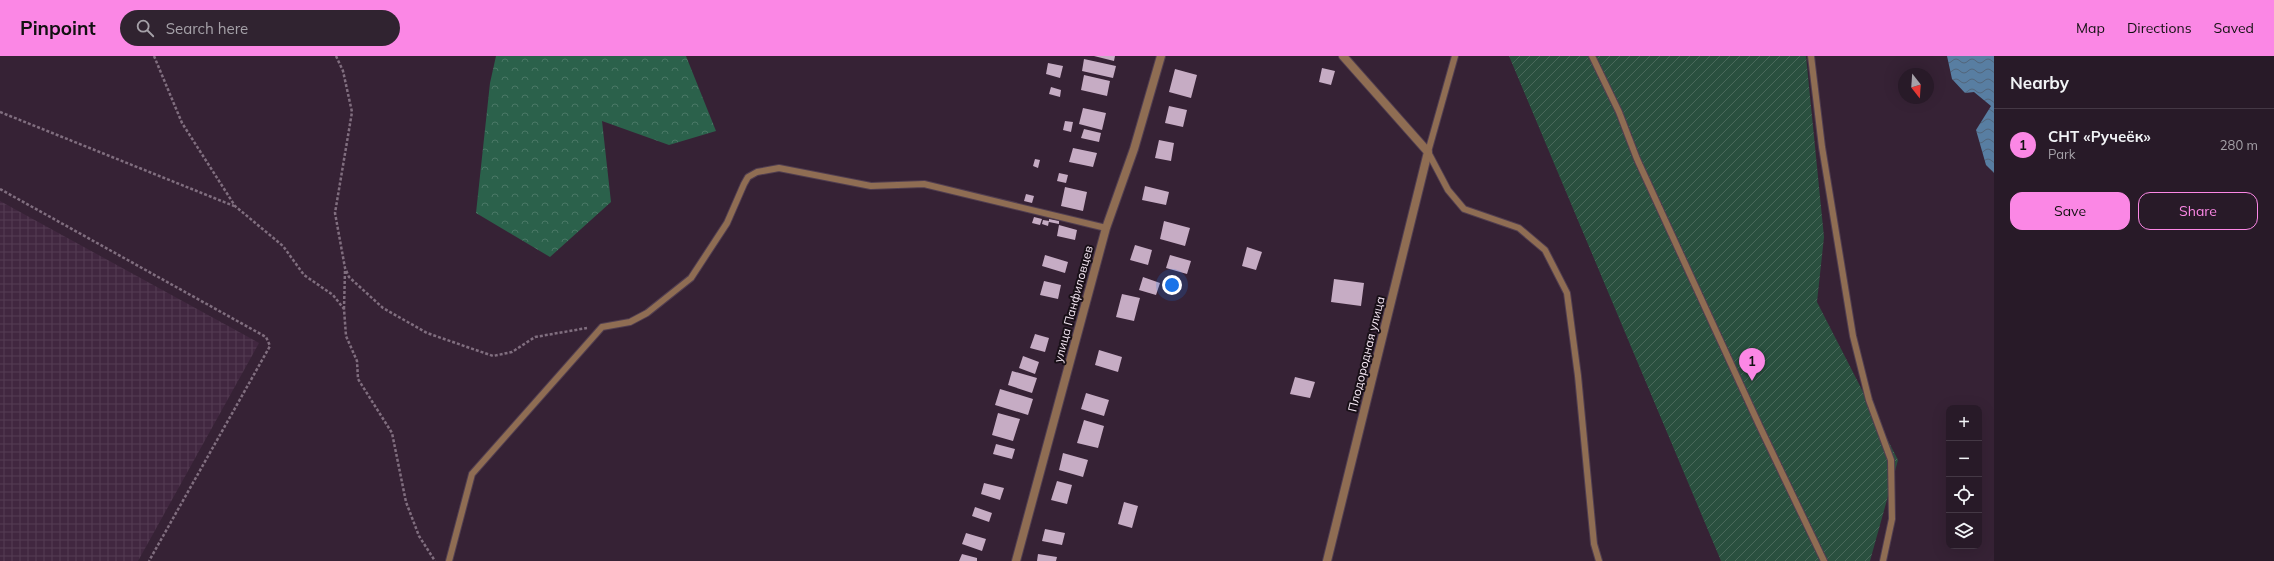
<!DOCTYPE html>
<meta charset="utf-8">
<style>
:root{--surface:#281a28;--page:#302330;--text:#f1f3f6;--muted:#a5a1a8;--line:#443845;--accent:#fb87e5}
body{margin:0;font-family:Mulish,sans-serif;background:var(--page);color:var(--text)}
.controls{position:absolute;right:12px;bottom:12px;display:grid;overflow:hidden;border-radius:8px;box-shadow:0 4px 16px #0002}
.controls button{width:36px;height:36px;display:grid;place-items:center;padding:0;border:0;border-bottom:1px solid var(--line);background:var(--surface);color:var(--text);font:20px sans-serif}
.compass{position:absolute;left:1898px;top:12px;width:36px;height:36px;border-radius:50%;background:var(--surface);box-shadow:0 4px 16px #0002;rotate:163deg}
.you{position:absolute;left:1172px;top:229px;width:14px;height:14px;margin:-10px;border:3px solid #fff;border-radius:50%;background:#1a73e8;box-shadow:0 0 0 6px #1a73e833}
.badge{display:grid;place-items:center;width:26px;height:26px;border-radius:50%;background:var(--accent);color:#111;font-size:13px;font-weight:700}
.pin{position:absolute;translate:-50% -33px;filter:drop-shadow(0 1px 2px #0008)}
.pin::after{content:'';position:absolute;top:21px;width:14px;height:12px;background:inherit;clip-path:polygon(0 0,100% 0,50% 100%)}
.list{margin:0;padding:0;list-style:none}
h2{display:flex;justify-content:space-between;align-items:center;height:52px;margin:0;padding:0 16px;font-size:17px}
h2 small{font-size:13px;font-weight:400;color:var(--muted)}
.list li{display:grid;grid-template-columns:26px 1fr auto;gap:12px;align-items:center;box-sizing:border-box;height:72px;padding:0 16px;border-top:1px solid var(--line)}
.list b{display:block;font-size:15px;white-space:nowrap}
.list p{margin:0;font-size:13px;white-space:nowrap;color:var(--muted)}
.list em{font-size:13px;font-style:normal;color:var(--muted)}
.actions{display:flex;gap:8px;padding:12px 16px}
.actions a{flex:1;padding:9px 0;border:1px solid var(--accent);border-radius:12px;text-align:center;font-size:14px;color:var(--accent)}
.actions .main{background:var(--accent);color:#111}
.icon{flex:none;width:22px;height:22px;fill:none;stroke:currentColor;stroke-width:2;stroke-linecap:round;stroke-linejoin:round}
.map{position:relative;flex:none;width:1994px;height:505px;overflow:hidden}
header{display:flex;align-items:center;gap:24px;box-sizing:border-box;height:56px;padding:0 20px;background:var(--accent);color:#111}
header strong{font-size:19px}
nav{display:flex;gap:22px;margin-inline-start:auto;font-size:14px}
.search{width:280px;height:36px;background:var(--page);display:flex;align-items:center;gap:10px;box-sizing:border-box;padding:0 14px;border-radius:22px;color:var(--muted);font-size:15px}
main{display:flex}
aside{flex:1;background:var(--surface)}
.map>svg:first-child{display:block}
.industrial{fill:url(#industrial-grid)}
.forest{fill:url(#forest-crowns)}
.garden{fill:url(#garden-furrows)}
.water{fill:url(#water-waves)}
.building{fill:#c6acc4}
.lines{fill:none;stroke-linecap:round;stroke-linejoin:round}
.lane-casing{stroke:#513e50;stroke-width:8}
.street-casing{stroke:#513e50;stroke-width:10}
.path{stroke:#806e7f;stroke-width:2.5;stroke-dasharray:3 2;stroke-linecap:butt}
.lane{stroke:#8f6d53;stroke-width:6}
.street{stroke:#8f6d53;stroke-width:8}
.labels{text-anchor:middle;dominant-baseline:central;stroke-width:4;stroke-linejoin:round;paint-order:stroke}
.street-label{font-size:12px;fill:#f6e8f5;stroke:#180f17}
</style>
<header>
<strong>Pinpoint</strong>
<div class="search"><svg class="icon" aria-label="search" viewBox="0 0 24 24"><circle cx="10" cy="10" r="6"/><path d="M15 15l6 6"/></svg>Search here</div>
<nav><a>Map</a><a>Directions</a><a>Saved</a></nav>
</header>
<main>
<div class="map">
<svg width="1994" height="505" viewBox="0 0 1994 505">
<defs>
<pattern id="industrial-grid" width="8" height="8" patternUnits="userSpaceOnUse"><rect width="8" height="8" fill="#412740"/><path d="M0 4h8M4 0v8" fill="none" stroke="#543c53"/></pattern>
<pattern id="forest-crowns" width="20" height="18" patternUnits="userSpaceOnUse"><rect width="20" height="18" fill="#2b614b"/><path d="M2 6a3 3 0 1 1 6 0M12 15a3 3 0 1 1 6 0" fill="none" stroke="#4a7866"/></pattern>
<pattern id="garden-furrows" width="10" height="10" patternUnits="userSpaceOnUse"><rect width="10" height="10" fill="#2a503f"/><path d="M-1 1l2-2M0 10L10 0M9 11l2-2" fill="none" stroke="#4a695b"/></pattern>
<pattern id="water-waves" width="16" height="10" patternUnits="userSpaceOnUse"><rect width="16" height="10" fill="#587ea2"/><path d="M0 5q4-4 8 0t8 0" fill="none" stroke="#52657a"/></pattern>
</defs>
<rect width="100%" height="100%" fill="#362235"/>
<path class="industrial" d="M0 145 259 287 138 505H0Z"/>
<path class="forest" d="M496 0H686L716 75 669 89 602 65 611 146 550 201 476 157 490 27Z"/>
<path class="garden" d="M1509 0H1806L1824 181 1817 246 1898 404 1870 505H1721Z"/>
<path class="water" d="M1947 0H1994V117L1986 109 1976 74 1991 50 1974 36 1965 37 1952 23Z"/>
<path class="building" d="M1094 0H1115L1114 5Z
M1084 3 1116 10 1113 22 1082 15Z
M1048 7 1063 10 1060 22 1046 18Z
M1322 12 1335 15 1331 29 1319 26Z
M1175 13 1197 19 1191 42 1169 36Z
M1084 19 1110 25 1107 40 1081 34Z
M1051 31 1061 34 1060 41 1049 38Z
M1169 50 1187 54 1183 71 1165 67Z
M1083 52 1106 57 1102 74 1079 68Z
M1065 65 1073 66 1071 76 1063 74Z
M1084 73 1101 77 1099 86 1081 82Z
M1159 84 1174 87 1171 105 1155 102Z
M1073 92 1097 97 1093 111 1069 106Z
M1035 103 1040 104 1038 112 1033 110Z
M1059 117 1068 119 1066 127 1057 125Z
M1145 130 1169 136 1166 149 1142 144Z
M1065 131 1087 136 1083 155 1061 150Z
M1026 138 1034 140 1032 147 1024 145Z
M1034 161 1042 163 1040 169 1032 167Z
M1049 163 1059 165V168L1049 166Z
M1043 164 1049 165 1048 170 1042 168Z
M1164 165 1190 172 1185 190 1160 183Z
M1059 169 1077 174 1075 184 1057 180Z
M1135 189 1152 194 1148 209 1130 204Z
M1247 191 1262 196 1256 214 1242 210Z
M1045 199 1068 206 1065 217 1042 210Z
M1170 199 1191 205 1187 218 1166 212Z
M1143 221 1160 227 1156 239 1139 234Z
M1334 223 1364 227 1361 250 1331 246Z
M1044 225 1061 229 1058 243 1040 239Z
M1122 238 1140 242 1134 265 1116 261Z
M1035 278 1049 282 1045 296 1030 292Z
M1099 294 1122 301 1118 316 1095 309Z
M1023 300 1039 306 1035 318 1019 312Z
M1012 315 1037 322 1032 337 1008 329Z
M1295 321 1315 326 1310 342 1290 338Z
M1000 333 1033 343 1028 359 995 349Z
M1086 337 1109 344 1104 360 1081 353Z
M998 357 1020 363 1013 385 992 379Z
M1084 364 1104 370 1098 392 1077 387Z
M996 388 1015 393 1012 403 993 398Z
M1063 397 1088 404 1083 421 1059 414Z
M1057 425 1072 429 1067 448 1051 444Z
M984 427 1004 432 1000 444 981 438Z
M1124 446 1138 450 1132 472 1118 468Z
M975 451 992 457 989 466 972 460Z
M1045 473 1065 477 1062 489 1042 485Z
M966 477 986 483 982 495 962 488Z
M962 498 977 502V505H959Z
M1038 498 1057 501 1056 505H1037Z"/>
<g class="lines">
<defs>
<path id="lane" d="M1455 0 1428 96 1448 134 1464 153 1519 172 1545 194 1567 237 1578 320 1594 488 1599 505
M1592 0 1619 56 1637 103 1760 371 1824 505
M1811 0 1822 91 1853 280 1869 344 1891 404 1892 463 1883 505
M449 505 472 418 602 271 630 266 647 257 691 222 727 167 744 128 748 121 757 116 779 112 871 130 924 128 1106 172"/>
<path id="street" d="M1016 505 1106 172 1134 93 1161 0
M1327 505 1428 96 1343 0"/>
</defs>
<use href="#lane" class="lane-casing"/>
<use href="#street" class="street-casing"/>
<path class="path" d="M154 0 182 67 235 150 283 190 304 219 333 239 344 253 346 280 357 305 358 323 392 377 406 446 419 480 435 505
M336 0 343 15 352 56 335 157 345 212 349 221 383 252 427 277 493 300 512 296 535 281 587 272
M0 56 234 150
M0 133 266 281 270 290 149 505
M344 253 345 214"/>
<use href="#lane" class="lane"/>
<use href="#street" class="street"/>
</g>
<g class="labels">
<g class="street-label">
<text transform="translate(1073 248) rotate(-75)">улица Панфиловцев</text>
<text transform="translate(1366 298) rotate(-76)">Плодородная улица</text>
</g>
</g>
</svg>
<div class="controls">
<button>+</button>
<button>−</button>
<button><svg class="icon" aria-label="locate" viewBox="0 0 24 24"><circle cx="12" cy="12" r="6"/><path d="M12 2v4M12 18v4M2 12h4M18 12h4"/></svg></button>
<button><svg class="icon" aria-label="layers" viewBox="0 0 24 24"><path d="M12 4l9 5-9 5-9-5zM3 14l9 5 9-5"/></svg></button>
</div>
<svg class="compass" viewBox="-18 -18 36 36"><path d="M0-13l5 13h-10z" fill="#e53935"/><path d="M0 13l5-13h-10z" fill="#a5a1a8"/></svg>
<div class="you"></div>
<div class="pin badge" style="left:1752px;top:325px">1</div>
</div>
<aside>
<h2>Nearby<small></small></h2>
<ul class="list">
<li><span class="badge">1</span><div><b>СНТ «Ручеёк»</b><p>Park</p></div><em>280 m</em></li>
</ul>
<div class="actions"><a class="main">Save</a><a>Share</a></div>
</aside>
</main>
